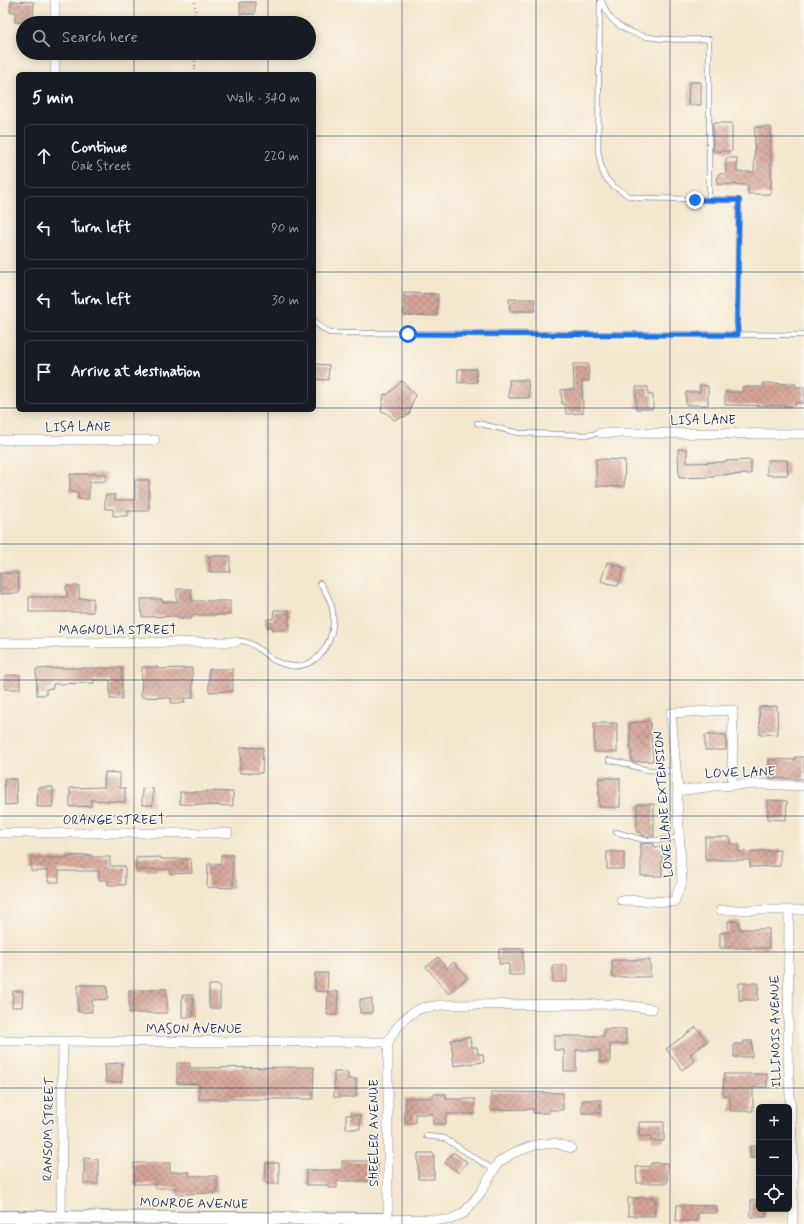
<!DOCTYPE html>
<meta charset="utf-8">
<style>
:root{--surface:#171b24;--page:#20242c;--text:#f1f3f6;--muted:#9ea1a6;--line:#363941}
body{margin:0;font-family:Mynerve,sans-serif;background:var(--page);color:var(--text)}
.controls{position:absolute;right:12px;bottom:12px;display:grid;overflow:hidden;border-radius:6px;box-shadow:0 2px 10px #0003}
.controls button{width:36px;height:36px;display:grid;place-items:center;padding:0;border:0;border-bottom:1px solid var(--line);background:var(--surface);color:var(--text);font:20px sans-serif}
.stop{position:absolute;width:12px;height:12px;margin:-9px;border:3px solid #1a73e8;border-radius:50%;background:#fff}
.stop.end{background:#1a73e8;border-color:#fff;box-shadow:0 1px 4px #0008}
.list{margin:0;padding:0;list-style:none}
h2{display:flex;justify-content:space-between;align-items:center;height:52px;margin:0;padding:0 16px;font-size:17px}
h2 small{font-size:13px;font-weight:400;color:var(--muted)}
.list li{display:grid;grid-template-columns:26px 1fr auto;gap:12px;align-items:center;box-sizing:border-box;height:64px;margin:0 8px 8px;padding:0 8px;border:1px solid var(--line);border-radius:6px}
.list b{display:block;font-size:15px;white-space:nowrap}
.list p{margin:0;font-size:13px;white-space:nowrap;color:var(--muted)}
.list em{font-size:13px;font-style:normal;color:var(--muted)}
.icon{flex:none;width:22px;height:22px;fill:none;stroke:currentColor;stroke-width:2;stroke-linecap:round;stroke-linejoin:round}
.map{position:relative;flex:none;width:804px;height:1224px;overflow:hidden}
.search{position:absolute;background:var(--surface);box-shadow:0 2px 10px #0003;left:16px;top:16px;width:300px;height:44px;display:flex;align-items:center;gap:10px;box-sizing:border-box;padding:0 14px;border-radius:22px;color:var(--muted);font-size:15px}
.panel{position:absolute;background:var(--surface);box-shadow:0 2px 10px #0003;left:16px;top:72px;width:300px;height:340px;border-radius:6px}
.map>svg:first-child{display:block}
.building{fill:url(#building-cross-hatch)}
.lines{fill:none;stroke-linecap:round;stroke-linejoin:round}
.service-casing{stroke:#878b96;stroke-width:6}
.minor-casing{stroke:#878b96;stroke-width:10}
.tertiary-casing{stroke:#878b96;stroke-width:14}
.path{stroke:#878b96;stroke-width:2;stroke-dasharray:1 3;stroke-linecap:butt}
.service{stroke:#fff;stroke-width:4.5}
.minor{stroke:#fff;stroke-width:9}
.tertiary{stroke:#fff;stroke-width:12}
.route{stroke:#1a73e8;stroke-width:5}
.grid{fill:none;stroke:#1b2f5e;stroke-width:1;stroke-opacity:0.55}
.labels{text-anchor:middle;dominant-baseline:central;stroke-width:3;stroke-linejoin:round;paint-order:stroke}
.street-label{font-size:13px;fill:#1b2f5e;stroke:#fbf7ec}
</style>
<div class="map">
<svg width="804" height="1224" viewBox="0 0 804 1224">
<defs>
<pattern id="building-cross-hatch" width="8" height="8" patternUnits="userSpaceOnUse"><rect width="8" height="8" fill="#d5a597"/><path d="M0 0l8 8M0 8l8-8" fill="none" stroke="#ac877e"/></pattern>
</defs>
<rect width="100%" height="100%" fill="#fbf7ec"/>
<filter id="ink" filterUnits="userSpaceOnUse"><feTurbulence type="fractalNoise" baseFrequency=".025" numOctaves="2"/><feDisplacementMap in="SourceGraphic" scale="8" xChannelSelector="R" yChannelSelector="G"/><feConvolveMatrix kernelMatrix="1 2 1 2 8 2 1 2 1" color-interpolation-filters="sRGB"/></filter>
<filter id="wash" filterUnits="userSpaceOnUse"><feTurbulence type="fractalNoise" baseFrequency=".012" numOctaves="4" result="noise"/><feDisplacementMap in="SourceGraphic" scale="16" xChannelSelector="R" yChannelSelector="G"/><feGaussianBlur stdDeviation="0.9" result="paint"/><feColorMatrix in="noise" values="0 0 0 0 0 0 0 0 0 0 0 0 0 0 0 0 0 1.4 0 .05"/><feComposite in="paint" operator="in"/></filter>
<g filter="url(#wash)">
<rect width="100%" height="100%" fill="#f3e7cd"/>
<g id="blocks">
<path class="building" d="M11 1 34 2 33 22H15L16 12H10Z
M240 2H255V14H240Z
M689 82H701V105H688Z
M713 123H732V151H713Z
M755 127H771V194H748V185L717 184 718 174H726V158H737V172H754Z
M404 293 438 294 437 316 404 315Z
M509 299H535V311H510Z
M314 364 329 365 328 380 314 379Z
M573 364H588L589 381H582L583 413 566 414 565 404H562L561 390 574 389Z
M458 369H476L477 382 458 383Z
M509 380H528L529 398H509Z
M402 381 415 394 409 415 394 420 387 413 381 411 384 394 387 395Z
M763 383 796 384 795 387H804V403H795V406L725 405V392H742V387H763Z
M700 385 708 386V405H686V392H700Z
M636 387H648V395H653V409H636Z
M678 449H687V463L725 462V461L751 460V474L714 475V477L679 478Z
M596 459 625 460 624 487 596 486Z
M767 460H787L788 475H767Z
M70 474H106V481L89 482V499H78V492H70Z
M135 480H149V511H128V516H113V509H105V495H115V500H135Z
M209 556H230V572H210Z
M607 562 624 568 618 586 601 581Z
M0 573H18L19 593 0 594Z
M66 586H79V599L93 598V612H29V597H67Z
M177 589H191L192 601H230V615H192V618H178V616L142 617 141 599H162V602H177Z
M274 610H289V630H273V627H267V619H273Z
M142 667H158V669L192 668 193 698H184L185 703H171V698L141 697Z
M60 668H122V699H110V680H94V683L53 684V688L46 689V695H37L36 669Z
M209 669H233V691L209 692Z
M5 675H20V689H5Z
M777 706 778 734 760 735 759 707Z
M650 721 653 761 632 762 629 723Z
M594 723H617V752H594Z
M705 735H726V750H705Z
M241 747 263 748 262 773H240Z
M795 757H804V779L769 778V759L795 760Z
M105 772 120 773V788H125V802L91 800V806L70 807V788L104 787Z
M599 778H620V807H599Z
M4 779H16L17 804 5 805Z
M38 787H53V807H37Z
M153 788V805H142V789Z
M207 791 233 792V806L180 804V792H207Z
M768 800 787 801 786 820 768 819Z
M637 804H654V836H645L641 835V832H637Z
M705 837H730V844H739V852L780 850V866L750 867V860H705Z
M641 843 654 844V847H662V876H641Z
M607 852H624V869H607Z
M92 855V857H110V866H125V885H108V880H99V871H59V882H48V871H31V858H68V856Z
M221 855H233V888L207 887 208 864H221Z
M161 857V859H191L192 873 170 874V869L136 870V858Z
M728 921H739V929H769V948H720V933H728Z
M499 949H523V975H509V964H499Z
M438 957 447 968 454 962 467 978 449 994 426 967Z
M612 960H650V977H612Z
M553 965H567V982H553Z
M315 973H328L327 992 315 991Z
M739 983H758V1000H739Z
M78 985H107L108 999 92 1000V1012H78Z
M209 985H220V1008H209Z
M151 989H167V1013H129V990H151Z
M13 991H23L22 1007H12Z
M328 991 338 992 337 1015H327Z
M182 995H193V1017H182Z
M360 999H372V1013H360Z
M696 1027 707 1042 690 1054 695 1061 682 1070 666 1049Z
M604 1029H626V1044H610V1062H600V1050H576V1071H564V1050H554V1036H604Z
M470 1037 471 1047H477L478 1054H483L484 1062 454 1066 451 1040Z
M744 1041H752V1057H734V1044H744Z
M122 1063V1082H106L105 1064Z
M177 1063H190V1068L314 1067 313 1099H199V1084L177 1083Z
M334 1072H348V1079H356V1097H334Z
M724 1074H767V1087H753V1111H730V1096H723Z
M491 1092 563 1093V1110H549V1113H533V1109L491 1110Z
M433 1094H446V1099H475V1114H446V1124H433V1114H415V1123H405V1098H433Z
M582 1100H601V1113H582Z
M346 1115H360V1129H346Z
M639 1122H664V1141H651V1136H639Z
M750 1146H759V1158H750Z
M453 1152 467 1162 459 1173 445 1163Z
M418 1153H434V1179H418Z
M84 1158 98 1159V1184H84Z
M342 1161H377V1181H337V1188H328V1185H306V1170H342Z
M134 1163H170V1172H189V1176H217V1193L176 1194V1188H155V1184H134Z
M266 1163H279V1184H266Z
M651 1163H667V1183H637L636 1167 651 1166Z
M628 1198H655V1216H628Z
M751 1200H759V1209H766V1217H751Z
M677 1205 717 1206V1213H697V1221H676Z"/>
</g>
</g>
<g filter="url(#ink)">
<use href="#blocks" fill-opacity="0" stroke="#878b96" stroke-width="1"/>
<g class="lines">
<defs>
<path id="service" d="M600 0 598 150 601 166 604 176 613 186 629 196 639 198 739 200 737 322 738 335
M601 0C604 5 606 12 610 17 631 43 678 40 709 39V200
M314 320 319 326 329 333 804 335
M477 423 519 433 586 435 601 433
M236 642C250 637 263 654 273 660 279 663 285 665 291 666 322 669 338 634 332 607 330 598 325 591 320 583
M609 760 619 762 647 770 676 771
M616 832 644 840H660L679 837
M426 1136 444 1138 494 1170"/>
<path id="minor" d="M55 23V0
M55 74V53
M601 433 804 434
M0 440H155
M0 643 236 642
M678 791 714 786 758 784 804 786
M0 833H228
M621 900 674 902 682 882 677 797 678 791 671 713 733 710 732 785
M721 910H804
M789 910 788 1056 793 1159V1224
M0 1041 388 1042
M388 1042V1219L449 1220 464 1213 481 1192 498 1163 513 1153 535 1145 555 1143 571 1148
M388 1042C395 1029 407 1013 422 1008 428 1007 435 1006 441 1005L616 1004 652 1009
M61 1216 63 1042"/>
<path id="tertiary" d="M0 1217 388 1219V1224"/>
</defs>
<use href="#service" class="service-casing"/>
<use href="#minor" class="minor-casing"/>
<use href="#tertiary" class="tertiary-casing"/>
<path class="path" d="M195 23V0
M195 74V53"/>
<use href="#service" class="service"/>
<use href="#minor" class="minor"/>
<use href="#tertiary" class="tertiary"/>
</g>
</g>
<g class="lines" filter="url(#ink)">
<path class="route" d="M408 334 738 335 737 322 739 200H695"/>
</g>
<path class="grid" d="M134 0V23M268 0V23M402 0V1224M536 0V1224M670 0V1224M134 53V74M268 53V74M0 136H18M314 136H804M0 272H18M314 272H804M0 408H18M314 408H804M134 410V1224M268 410V1224M0 544H804M0 680H804M0 816H804M0 952H804M0 1088H804"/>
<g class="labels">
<g class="street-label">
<text x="703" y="420">LISA LANE</text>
<text x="78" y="427">LISA LANE</text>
<text x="118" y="630">MAGNOLIA STREET</text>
<text transform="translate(740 773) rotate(-2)">LOVE LANE</text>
<text transform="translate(664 804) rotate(-94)">LOVE LANE EXTENSION</text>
<text x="114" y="820">ORANGE STREET</text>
<text x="194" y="1029">MASON AVENUE</text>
<text transform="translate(776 1031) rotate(-91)">ILLINOIS AVENUE</text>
<text transform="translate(49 1129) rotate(-89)">RANSOM STREET</text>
<text transform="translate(374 1133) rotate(-90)">SHEELER AVENUE</text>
<text transform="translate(194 1204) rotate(1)">MONROE AVENUE</text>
</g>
</g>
</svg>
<div class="controls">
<button>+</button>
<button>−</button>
<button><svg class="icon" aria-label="locate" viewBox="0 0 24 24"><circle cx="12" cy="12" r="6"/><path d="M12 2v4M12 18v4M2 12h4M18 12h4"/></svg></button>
</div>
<div class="stop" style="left:408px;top:334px"></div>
<div class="stop end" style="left:695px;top:200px"></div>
<div class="search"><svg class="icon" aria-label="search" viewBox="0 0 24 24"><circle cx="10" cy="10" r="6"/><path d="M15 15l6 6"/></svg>Search here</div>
<section class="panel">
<h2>5 min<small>Walk · 340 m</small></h2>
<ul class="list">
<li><svg class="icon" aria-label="ahead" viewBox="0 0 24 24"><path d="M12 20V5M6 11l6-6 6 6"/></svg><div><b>Continue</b><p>Oak Street</p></div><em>220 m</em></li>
<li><svg class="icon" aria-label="left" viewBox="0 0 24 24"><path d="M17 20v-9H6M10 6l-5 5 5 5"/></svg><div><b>Turn left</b></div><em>90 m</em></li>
<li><svg class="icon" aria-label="left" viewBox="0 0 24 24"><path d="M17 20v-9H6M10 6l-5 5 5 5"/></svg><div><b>Turn left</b></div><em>30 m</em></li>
<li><svg class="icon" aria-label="arrive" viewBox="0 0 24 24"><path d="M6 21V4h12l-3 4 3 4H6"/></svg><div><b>Arrive at destination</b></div></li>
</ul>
</section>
</div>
